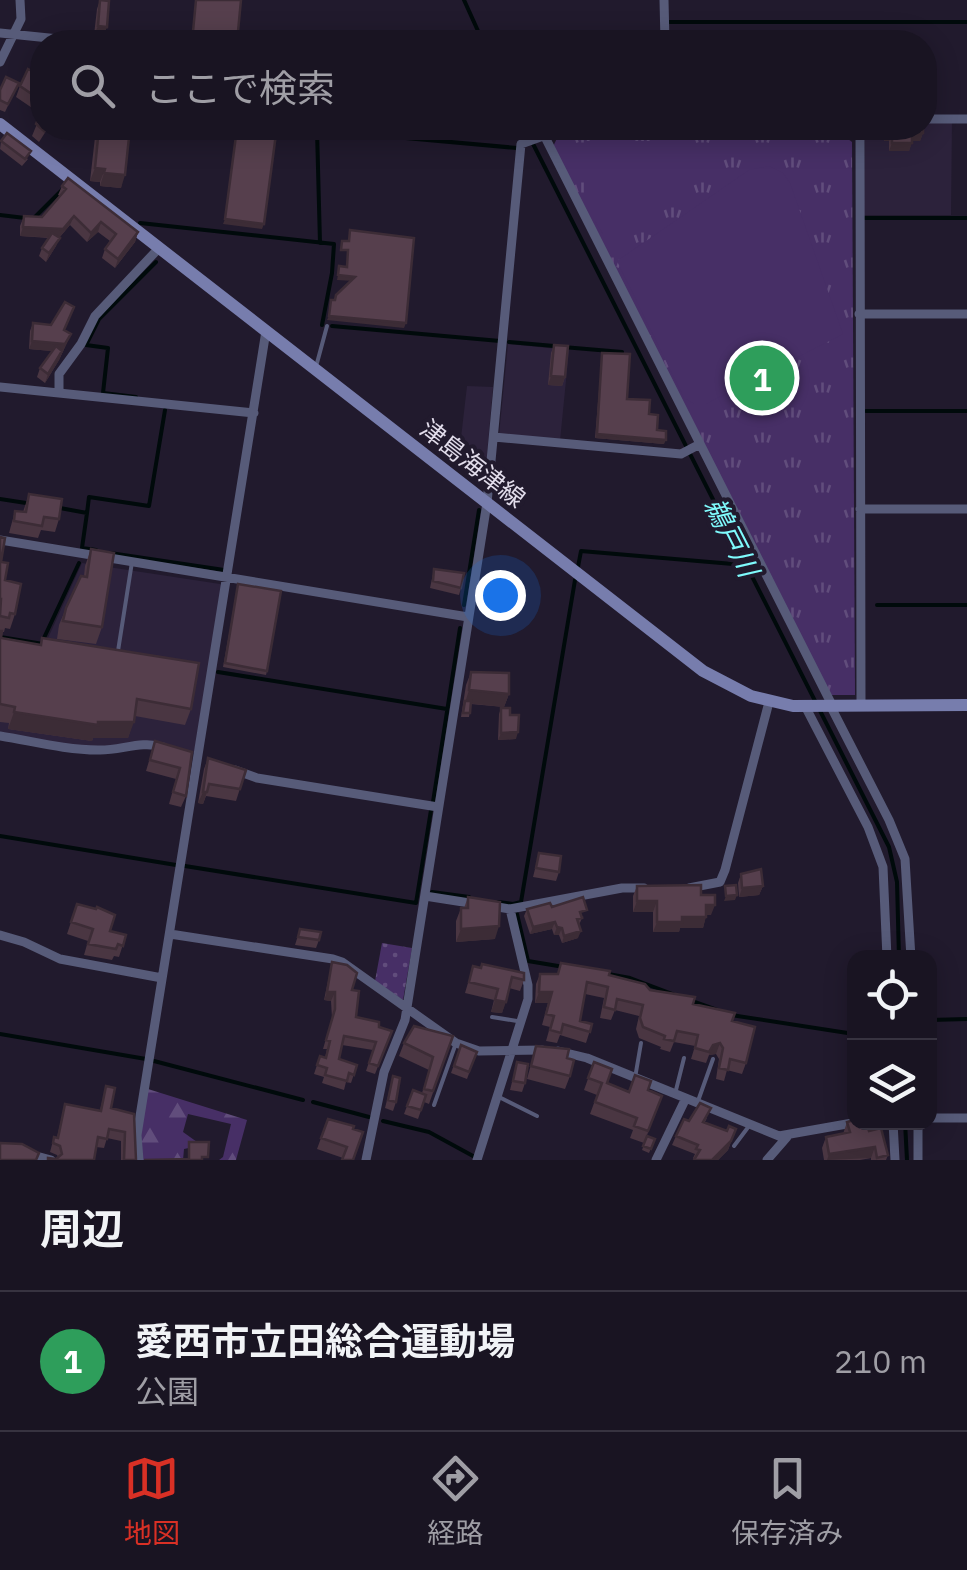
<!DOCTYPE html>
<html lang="ja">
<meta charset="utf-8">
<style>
:root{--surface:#191422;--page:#26212f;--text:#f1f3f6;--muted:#9f9ea5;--line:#373340;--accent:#d93025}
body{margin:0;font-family:"IBM Plex Sans","Noto Sans JP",sans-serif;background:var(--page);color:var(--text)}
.controls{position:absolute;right:30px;bottom:30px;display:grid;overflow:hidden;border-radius:20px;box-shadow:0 5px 25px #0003}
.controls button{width:90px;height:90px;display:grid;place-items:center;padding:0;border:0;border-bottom:2px solid var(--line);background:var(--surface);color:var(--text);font:50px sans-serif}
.you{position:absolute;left:500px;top:595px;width:35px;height:35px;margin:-25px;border:8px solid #fff;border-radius:50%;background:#1a73e8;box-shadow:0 0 0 15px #1a73e833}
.badge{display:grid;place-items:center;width:65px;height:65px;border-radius:50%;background:var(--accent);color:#fff;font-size:32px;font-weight:700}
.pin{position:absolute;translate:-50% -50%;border:5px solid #fff;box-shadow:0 2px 10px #0006}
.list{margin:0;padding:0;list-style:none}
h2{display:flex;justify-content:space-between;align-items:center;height:130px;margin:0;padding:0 40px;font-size:42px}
h2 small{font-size:32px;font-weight:400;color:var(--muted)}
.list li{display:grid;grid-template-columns:65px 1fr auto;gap:30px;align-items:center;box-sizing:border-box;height:140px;padding:0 40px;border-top:2px solid var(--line)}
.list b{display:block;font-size:38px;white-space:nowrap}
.list p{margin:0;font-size:32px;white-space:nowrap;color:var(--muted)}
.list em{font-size:32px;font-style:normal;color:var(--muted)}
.icon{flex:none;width:55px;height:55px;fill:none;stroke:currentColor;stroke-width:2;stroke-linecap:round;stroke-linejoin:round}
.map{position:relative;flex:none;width:967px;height:1160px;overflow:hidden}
.search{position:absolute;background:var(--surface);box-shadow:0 5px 25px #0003;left:30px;right:30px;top:30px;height:110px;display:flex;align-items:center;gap:25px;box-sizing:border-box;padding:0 35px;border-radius:40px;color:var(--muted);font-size:38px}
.sheet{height:270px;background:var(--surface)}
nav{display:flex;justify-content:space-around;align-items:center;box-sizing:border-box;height:140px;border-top:2px solid var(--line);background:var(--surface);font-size:28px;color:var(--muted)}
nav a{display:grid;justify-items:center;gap:5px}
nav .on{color:var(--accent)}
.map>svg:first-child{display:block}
.built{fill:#2c223b}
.grass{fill:url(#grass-dots)}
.forest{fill:url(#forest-firs)}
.park{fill:url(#park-tufts)}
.garden{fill:#472f66}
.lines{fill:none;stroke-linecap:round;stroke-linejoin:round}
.stream{stroke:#000a0b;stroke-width:4}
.service{stroke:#575b79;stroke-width:4}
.minor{stroke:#575b79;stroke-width:9}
.secondary{stroke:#777dad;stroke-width:12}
.wall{fill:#4a3642}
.shaded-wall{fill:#3c2c36}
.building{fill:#563f4d;stroke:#3c2c36;stroke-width:2.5}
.labels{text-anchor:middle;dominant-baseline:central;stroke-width:8;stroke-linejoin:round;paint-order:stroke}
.street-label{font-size:25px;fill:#e2ddeb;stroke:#211a2d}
.water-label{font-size:28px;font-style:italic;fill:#7ffbfd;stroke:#211a2d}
</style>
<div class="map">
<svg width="967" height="1160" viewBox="0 0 967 1160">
<defs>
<pattern id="grass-dots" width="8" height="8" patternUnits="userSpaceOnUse" patternTransform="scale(2.5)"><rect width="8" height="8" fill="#472f66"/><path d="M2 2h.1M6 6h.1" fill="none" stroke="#614d7c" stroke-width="1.8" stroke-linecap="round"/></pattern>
<pattern id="forest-firs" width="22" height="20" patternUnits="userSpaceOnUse" patternTransform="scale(2.5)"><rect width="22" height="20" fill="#472f66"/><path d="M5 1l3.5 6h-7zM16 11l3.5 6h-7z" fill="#614d7c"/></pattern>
<pattern id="park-tufts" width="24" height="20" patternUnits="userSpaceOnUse" patternTransform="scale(2.5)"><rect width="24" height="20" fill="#472f66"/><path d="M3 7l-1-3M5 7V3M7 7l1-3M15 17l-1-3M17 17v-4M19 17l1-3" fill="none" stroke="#614d7c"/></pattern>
</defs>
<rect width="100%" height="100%" fill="#211a2d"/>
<path class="built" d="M952 120 951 215H864L865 128H924L925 121Z
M508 344 569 350 560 441 499 435Z
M467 386 493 387 486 466 459 455Z
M82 563 220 584 224 589 194 753 150 741 95 748 0 734V642L43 649Z"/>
<path class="grass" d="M382 943 412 948 403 1000 375 981Z"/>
<path class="forest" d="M148 1089 247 1120 236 1160H219L223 1157 231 1124 188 1114 183 1132 197 1142 198 1146 184 1149 183 1160H141L140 1136Z"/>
<path class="park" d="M557 138 848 139 852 142 855 695H831L553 147Z"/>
<path class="garden" d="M585 141H683V204H633V234H603L595 221V204H585Z
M769 166 783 173 790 183 843 334 706 404H694L684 398 617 261 749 170Z"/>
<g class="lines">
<path class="stream" d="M464 0 483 42
M669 22H967
M525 128 889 847 897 882 899 958
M0 215 25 218
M34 218 62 190
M865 218H967
M140 223 334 244 332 273 322 325
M320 243 317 130 517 148
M332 326 500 341
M509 342 554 346
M563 347 622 352
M136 397 103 393 108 348 86 345 99 319 156 262
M866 411H967
M0 499 26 503
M60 508 87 513 89 497 149 506 165 410
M87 513 82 548 96 550
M110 553 224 570
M578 567 581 551 733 564
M464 605 479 510
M877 605H967
M0 637 43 644
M43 640 79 563
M218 672 447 709
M433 802 460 628
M0 836 176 865
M185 866 416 903 431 810
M432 892 469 897
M498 902 513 904 521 902 575 580
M517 914 528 961 564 967
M608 974 630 978 675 995
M689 1000 717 1010
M731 1015 854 1034
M930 1020 967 1019
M0 1034 146 1059
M154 1061 303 1100
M313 1102 369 1117
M383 1121 429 1132 473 1156
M905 1122 907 1160"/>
<path class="service" d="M317 363 327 326
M118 651 132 562
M492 1017 517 1021
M635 1078 641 1043
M675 1094 684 1058
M499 1097 537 1116
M698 1101 713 1059
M434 1105 456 1043
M734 1146 749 1126"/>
<path class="minor" d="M664 0 665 42
M0 33 88 42
M0 62 21 19 20 0
M924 119H967
M860 128 861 705
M544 135 832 705
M859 314H967
M0 387 254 413
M59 393V374L81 344 95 316 159 248
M494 437 681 454 700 444
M860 509H967
M0 540 468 617
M830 705 889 820 905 859 911 958
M805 706 868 827 883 867 887 958
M0 736C32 741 65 750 98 750 120 751 141 740 163 747
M235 770 257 778 438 807
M689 888 720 882 725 870 769 702
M425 896 476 904
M492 906 510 909 622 888H644
M170 934 333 959 342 962 456 1043 479 1051 542 1050
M0 935 24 942 60 959 162 978
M558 1051 587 1058 779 1136 858 1122
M930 1118H967
M893 1122 895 1160
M918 1122V1160
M29 1154 51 1160
M139 1160 137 1135 266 331
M366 1160 384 1072 405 1020 487 503 521 144 546 135 858 134
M477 1160 528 999V985L510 909
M656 1160 686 1098
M767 1160 787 1137"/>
<path class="secondary" d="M0 124 703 671 751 696 793 706 967 705"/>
</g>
<path class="wall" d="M100 0 107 27 103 36 94 35 97 9Z
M42 74V128H48L39 142 32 136 41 114 16 97 20 86 42 76Z
M19 83 5 112 0 110V90Z
M98 128H130L121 188 100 186V182L90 181 95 137Z
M884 128H923V133L920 141H912L909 151H889V141H884Z
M1 141 28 159 22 166 0 149Z
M62 186 138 232 135 242 115 268 102 258 105 249 110 241 98 232 87 242 70 225 59 238 56 246 46 262 39 256 42 248 49 238 20 236V226L24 216 42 217 60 196 58 195Z
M33 323 64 330 71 334 59 360 45 383 37 377 40 368 52 351 29 349 30 331Z
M554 345 565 377 562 386 548 385 551 353Z
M602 353 627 399 649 414 664 444 595 438Z
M753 387 776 402 759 412 750 395Z
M29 494 59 519 55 532 41 530 38 538 9 533 15 511 23 512Z
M0 537 1 562 15 614 10 629 5 628 4 632H2L1 638 40 645 42 638 191 709 185 725 135 716 128 738H93L92 741 8 729 9 723 0 722Z
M91 549 102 627 96 644 57 639 59 625 66 608 84 576 85 566Z
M434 569 461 588 459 595 430 588Z
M238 584 267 671 266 675 223 667Z
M471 672 509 694 504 707 471 704 469 717H461L466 685Z
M501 708 516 739 498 740 499 714Z
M155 741 192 752 186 796 181 807 169 804 176 779 146 771Z
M208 758 246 770 236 801 206 796 203 804 198 803 204 769Z
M539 853 559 872 556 881 533 877Z
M741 874 763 886 759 895 739 897 738 883Z
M637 886 711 915H706L703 928H680L679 932H653V912H633V896Z
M468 897 495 939 456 942V921L461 908H464Z
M77 904 110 931 126 935 119 957 114 956 112 960 84 955 88 941 67 934Z
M552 907 584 917 582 918 579 925 578 938 562 943 559 935H554L552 929 530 934 524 916 527 909Z
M300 929 319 940 316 948 295 945Z
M332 962 352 990 356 1017 392 1031 375 1074 366 1071 373 1050 342 1045 339 1059 357 1065 351 1083 346 1082 344 1090 322 1083 324 1077 314 1074 320 1056 325 1058 327 1049H323L332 1018 331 1001 324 1000Z
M473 966 524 980 520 991 509 988 502 1013 491 1012 494 1000 465 993Z
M540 974 609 975 693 1004 732 1021 746 1063 742 1074 727 1070 724 1081 716 1079 719 1059 716 1054 709 1055 706 1063 691 1059 695 1046 674 1042 670 1052 660 1049 661 1047 639 1038 636 1029 639 1016 615 1010 611 1020 600 1018 604 998 585 994 580 1021 592 1024 586 1043 560 1035 557 1043 546 1041 550 1027 542 1025 548 1003H535L536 984Z
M453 1036 429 1104 424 1102 418 1119 404 1114 413 1090 422 1093 429 1070 399 1056 404 1043Z
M461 1045 477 1052 467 1079 451 1073Z
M536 1046 567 1058 570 1076 565 1089 527 1079Z
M517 1062 525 1083 522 1092 510 1090Z
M594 1062 607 1084 629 1092 648 1090 662 1096 644 1143 630 1138 633 1130 590 1114 597 1095 584 1090Z
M393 1076 396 1102 393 1111 385 1108Z
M106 1086 111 1108 134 1114 136 1160H121V1141L107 1138 104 1148 96 1147 94 1160 56 1159 58 1158 57 1155 50 1152 54 1137H57L65 1104 100 1110Z
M707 1118 705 1122 727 1131 736 1129 728 1150 718 1160H694L693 1158 695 1154 672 1145 676 1136 689 1121Z
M328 1119 354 1126 343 1158 317 1149Z
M847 1122 869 1131 888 1155 886 1160H871V1158L860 1160H824L822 1148 826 1137 843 1134Z
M647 1136 655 1139 649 1153 642 1150Z"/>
<path class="shaded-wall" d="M98 26 107 27 103 36 94 35Z
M887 133H892L889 141H884Z
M912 133H923L920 141H909Z
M892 143H912L909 151H889Z
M95 168 105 169 100 182 90 181Z
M104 173 125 175 121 188 100 186Z
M74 216 70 225 59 238 56 246 46 262 49 253 59 238 20 236 23 227Z
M225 219 264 224 262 229 223 224Z
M101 222 98 232 87 242 91 233Z
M138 232 135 242 115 268 118 259Z
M338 275 355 277 354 281 337 280Z
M329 316 406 323 404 328 327 320Z
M71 334 59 360 45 383 48 374 62 352 29 349 32 341Z
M551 376 565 377 562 386 548 385Z
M779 393 776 402 759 412 762 403Z
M597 434 666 440 664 444 595 438Z
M469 690 509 694 504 707 465 703Z
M14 712 98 722H134L128 738H93L92 741 8 729Z
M518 732 516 739 498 740 501 733Z
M203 792H207L203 804 198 803Z
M763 886 759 895 739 897 742 888Z
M737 895 735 900 724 901 726 896Z
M637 901H657L653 912H633Z
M706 905H715L711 915H703Z
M682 917H706L703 928H680L679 932H653L657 922Z
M555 922 552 929 530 934 533 927Z
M499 926 495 939 456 942 461 929Z
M557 927 562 928 559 935H554Z
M581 931 578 938 562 943 564 936Z
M327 992H335L331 1001 324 1000Z
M539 992H552L548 1003H535Z
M495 1000 506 1002 502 1013 491 1012Z
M720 1043 716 1054 709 1055 713 1045Z
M731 1141 728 1150 718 1160H713Z
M875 1147 871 1158 827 1160 829 1154Z"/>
<path class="building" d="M100 0 109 1 107 27 98 26Z
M196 0H241L237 42H192Z
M28 69 42 76V74V101L20 86Z
M6 77 19 83 8 104 0 100V90Z
M42 111V128H45L44 131 36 124Z
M99 128H130L125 175 104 173 105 169 95 168Z
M237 128 276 134 264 224 225 219Z
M887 128H923V133H912V143H892V133H887Z
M7 133 31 151 25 159 1 141Z
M68 178 138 232 118 259 105 249 116 234 101 222 91 233 74 216 63 229 23 227 24 216 42 217 66 189 62 186Z
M350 230 414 238 406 323 329 316 331 300H335L336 295 355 277 338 275 339 266 347 267 348 250H341L342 241H349Z
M52 233 60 238 49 253 42 248Z
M65 302 74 307 64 330 71 334 65 344 32 341 33 323 51 325Z
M554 345 568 346 565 377 551 376Z
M56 346 62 351 48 374 40 368Z
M602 353 630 354 627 399 650 400 649 414 658 415 657 430 666 431V440L597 434Z
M770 377 779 393 762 403 753 387Z
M29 494 62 499 59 519 44 517 42 526 14 521 15 511 26 512Z
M0 537 5 538 1 562 8 563 5 580 21 584 15 614 10 613 9 618 0 616 1 599H0Z
M91 549 114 553 102 627 63 621 66 608 81 576 87 577Z
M434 569 464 573 461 588 433 581Z
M238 584 281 591 267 671 225 663Z
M0 631H2L1 638 41 645 42 638 199 663 191 709 137 699 134 722H98V725L14 712 15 707 0 704Z
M471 672 509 673V694L469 690Z
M465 701H471L470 713H463Z
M501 708H510V715H519L518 732 501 733Z
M155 741 192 752 186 796 173 792 180 768 150 760Z
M208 758 246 770 240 789 209 784 207 792H203Z
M539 853 561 856 559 872 536 868Z
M761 869 763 886 742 888 741 874Z
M701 885V895H715V905H706V917H682V922H657V901H637V886Z
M736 885 737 895 726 896 725 886Z
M468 897 500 902 499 926 461 929V908H468Z
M583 897 587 910 580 912 582 918 577 919 581 931 564 936 562 928 557 927 555 922 533 927 527 909 550 903 552 907Z
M77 904 96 909 97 907 115 915 110 931 126 935 123 946 118 944 116 949 88 944 93 929 71 922Z
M300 929 321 932 319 940 298 937Z
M332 962 347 965 357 973 352 990 359 991 356 1017 379 1022V1027L392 1031 378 1066 369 1063 376 1042 344 1036 339 1059 357 1065 354 1075 349 1073 347 1081 325 1075 327 1068 317 1065 320 1056 326 1058 330 1041 326 1040 335 1009V992H327Z
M561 963 610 971 609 975 645 984 650 990 695 997 693 1004 735 1013 732 1021 755 1027 746 1063 730 1059 728 1070 719 1068 723 1048 720 1043 713 1045 709 1052 695 1048 698 1035 677 1031 674 1041 664 1039 665 1036 643 1027 640 1018 643 1005 617 999 615 1010 604 1007 608 987 587 982 580 1021 592 1024 590 1032 563 1024 561 1033 550 1030 554 1016 546 1014 552 992H539L540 974H558Z
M482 964 524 973V980L512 977 506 1002 495 1000 498 989 469 982 473 966 481 968Z
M414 1026 453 1036 433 1091 424 1089 433 1057 404 1043Z
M461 1045 477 1052 469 1072 454 1066Z
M536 1046 569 1049 567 1058 574 1060 570 1076 531 1066Z
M517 1062 528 1064 525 1083 513 1081Z
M594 1062 612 1069 607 1083 629 1092 635 1075 651 1081 648 1090 662 1096 648 1131 634 1126 637 1118 595 1102 602 1083 588 1078Z
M393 1076 400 1078 396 1102 388 1100Z
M106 1086 115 1088 111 1108 134 1114 136 1160H124L125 1132 109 1129 107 1139 98 1137 94 1160H48V1158L56 1159 62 1154 60 1146 53 1143 54 1137 58 1138 65 1104 101 1111Z
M413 1090 426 1095 421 1110 407 1106Z
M700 1103 711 1108 703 1122 727 1131 729 1126 736 1129 731 1141 713 1159 714 1160H694L700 1150 696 1149 698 1145 676 1136 684 1119 689 1121Z
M328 1119 354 1126 353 1129 363 1132 353 1160H342L347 1147 321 1138Z
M854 1120V1122H866L869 1131 881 1128 888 1155 877 1158 875 1147 829 1154 826 1137 850 1132 847 1122Z
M647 1136 655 1139 651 1149 643 1146Z
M189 1142H209L208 1157H202V1160H144L189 1159Z
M0 1143 22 1144 39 1153 36 1160H0Z"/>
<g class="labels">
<g class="street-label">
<text transform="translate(473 463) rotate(38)">津島海津線</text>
</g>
<g class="water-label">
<text transform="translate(732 537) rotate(63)">鵜戸川</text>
</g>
</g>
</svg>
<div class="controls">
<button><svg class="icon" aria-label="locate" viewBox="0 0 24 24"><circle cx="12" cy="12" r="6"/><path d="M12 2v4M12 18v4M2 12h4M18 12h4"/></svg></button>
<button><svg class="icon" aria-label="layers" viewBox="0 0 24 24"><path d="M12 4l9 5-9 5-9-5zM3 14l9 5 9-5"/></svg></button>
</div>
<div class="you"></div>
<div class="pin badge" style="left:762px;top:378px;background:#2e9e5b">1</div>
<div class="search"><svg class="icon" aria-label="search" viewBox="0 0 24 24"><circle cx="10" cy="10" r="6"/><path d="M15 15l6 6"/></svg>ここで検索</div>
</div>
<section class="sheet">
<h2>周辺<small></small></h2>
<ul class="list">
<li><span class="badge" style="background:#2e9e5b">1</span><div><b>愛西市立田総合運動場</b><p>公園</p></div><em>210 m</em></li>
</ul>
</section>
<nav>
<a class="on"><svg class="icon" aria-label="map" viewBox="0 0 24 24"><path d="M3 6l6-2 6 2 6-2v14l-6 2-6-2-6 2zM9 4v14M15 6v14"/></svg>地図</a>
<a><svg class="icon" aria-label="directions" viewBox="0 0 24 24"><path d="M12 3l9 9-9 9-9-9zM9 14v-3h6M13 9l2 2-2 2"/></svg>経路</a>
<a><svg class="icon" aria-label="saved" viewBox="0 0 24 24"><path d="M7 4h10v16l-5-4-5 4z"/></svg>保存済み</a>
</nav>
